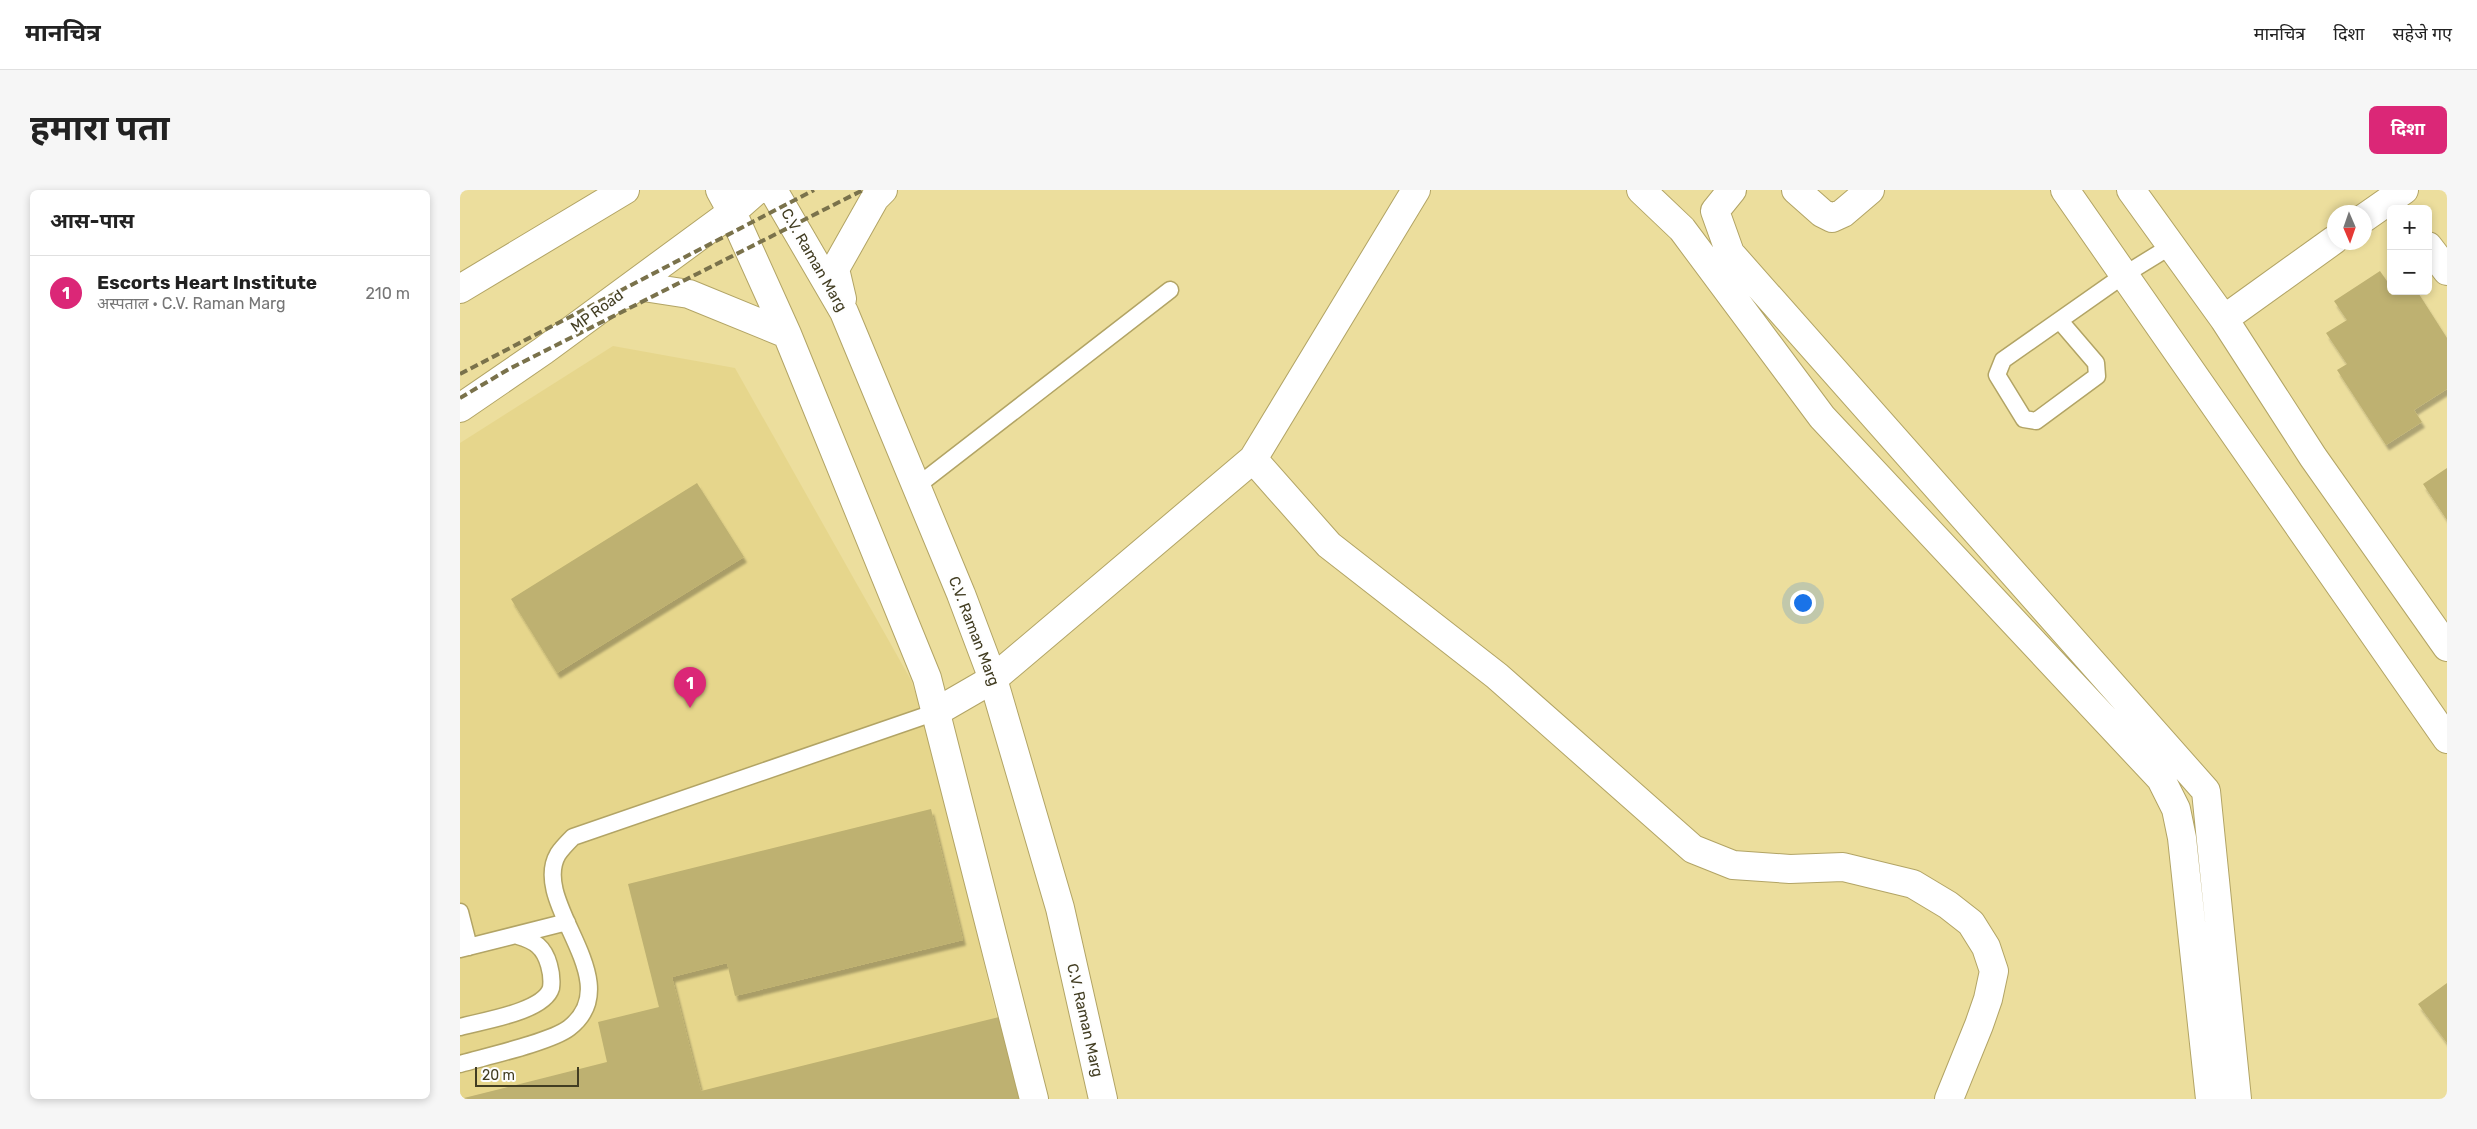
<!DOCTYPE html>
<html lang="hi">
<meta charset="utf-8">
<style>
:root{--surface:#fff;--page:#f6f6f6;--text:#222;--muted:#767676;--line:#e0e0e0;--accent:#db2777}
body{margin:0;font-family:Rubik,"Noto Sans Devanagari",sans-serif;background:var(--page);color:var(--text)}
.controls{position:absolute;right:15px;top:15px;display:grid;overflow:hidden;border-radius:8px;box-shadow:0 2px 8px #0003}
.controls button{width:45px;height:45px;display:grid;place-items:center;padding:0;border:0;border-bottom:1px solid var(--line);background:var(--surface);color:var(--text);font:25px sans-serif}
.compass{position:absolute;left:1867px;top:15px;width:45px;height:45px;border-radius:50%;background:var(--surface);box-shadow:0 2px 8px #0003;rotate:178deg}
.scale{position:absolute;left:15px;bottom:12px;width:104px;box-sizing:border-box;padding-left:5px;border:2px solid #423d22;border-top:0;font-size:14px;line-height:18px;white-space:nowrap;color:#423d22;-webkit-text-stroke:4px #fefefe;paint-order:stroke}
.you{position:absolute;left:1342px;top:412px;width:18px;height:18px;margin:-12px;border:4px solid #fff;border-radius:50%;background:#1a73e8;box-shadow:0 0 0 8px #1a73e833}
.badge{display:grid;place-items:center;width:32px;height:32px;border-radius:50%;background:var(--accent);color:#fff;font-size:16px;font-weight:700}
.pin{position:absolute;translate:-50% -41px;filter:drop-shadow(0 1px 2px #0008)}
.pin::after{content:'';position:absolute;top:26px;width:18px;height:15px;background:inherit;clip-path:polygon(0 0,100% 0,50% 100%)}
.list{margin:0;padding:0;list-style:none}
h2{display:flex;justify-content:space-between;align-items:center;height:65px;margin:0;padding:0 20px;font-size:21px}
h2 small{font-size:16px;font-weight:400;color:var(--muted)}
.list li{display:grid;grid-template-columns:32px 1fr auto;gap:15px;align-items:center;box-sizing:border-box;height:75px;padding:0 20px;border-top:1px solid var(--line)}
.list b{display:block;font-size:19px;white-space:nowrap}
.list p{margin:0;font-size:16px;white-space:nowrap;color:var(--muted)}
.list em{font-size:16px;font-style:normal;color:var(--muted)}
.map{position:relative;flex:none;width:1987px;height:909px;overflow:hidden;border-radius:8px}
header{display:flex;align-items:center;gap:30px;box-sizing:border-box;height:70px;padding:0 25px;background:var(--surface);border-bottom:1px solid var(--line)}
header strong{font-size:24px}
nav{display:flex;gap:28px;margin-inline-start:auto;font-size:18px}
.intro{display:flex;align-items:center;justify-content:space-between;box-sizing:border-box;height:120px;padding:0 30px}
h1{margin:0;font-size:35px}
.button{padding:12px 22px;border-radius:8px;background:var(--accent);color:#fff;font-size:18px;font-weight:700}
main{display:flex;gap:30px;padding:0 30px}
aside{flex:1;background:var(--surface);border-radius:8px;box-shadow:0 2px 8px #0003}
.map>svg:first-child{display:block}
.built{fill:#e6d68c}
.building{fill:#beb171;filter:url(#shadow)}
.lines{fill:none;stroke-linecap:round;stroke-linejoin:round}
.lane-casing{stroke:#b2a465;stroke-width:19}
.street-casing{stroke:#b2a465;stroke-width:30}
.secondary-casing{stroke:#b2a465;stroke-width:30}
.lane{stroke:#fff;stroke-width:16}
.street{stroke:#fff;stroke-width:28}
.secondary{stroke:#fff;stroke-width:28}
.rail{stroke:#7a724b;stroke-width:4;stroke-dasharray:8 4;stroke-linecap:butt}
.labels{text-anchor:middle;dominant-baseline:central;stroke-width:5;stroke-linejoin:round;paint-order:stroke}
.street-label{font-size:15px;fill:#423d22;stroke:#fefefe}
</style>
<header>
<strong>मानचित्र</strong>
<nav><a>मानचित्र</a><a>दिशा</a><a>सहेजे गए</a></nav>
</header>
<div class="intro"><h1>हमारा पता</h1><a class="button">दिशा</a></div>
<main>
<aside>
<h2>आस-पास<small></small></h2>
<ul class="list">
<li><span class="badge">1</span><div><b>Escorts Heart Institute</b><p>अस्पताल · C.V. Raman Marg</p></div><em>210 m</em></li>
</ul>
</aside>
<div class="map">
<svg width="1987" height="909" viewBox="0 0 1987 909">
<defs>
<filter id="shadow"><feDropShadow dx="3" dy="5.5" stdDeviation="1" flood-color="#0004"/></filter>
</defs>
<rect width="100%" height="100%" fill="#ecde9d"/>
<path class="built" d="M153 156 275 178 451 490 470 546 556 909H0V253Z"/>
<path class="building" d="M1920 81 1931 97V101H1957L1987 148V199L1954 220 1962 232 1926 255 1877 180 1887 174 1866 143 1887 130 1874 111Z
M1987 278V330L1963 294Z
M237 293 284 367 97 483 51 409Z
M471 619 503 750 275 806 267 773 212 787 241 901 539 827 559 909H0L147 872 138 832 199 817 168 694Z
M1987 793V853L1958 814Z"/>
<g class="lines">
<defs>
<path id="lane" d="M1600 131 1636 173 1637 186 1576 231 1564 229 1537 185 1543 170 1664 85 1711 56
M457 296 710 100
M0 722 9 757
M0 759 107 732
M0 837C21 831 84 822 91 798 92 791 91 782 89 775 84 757 75 751 58 746
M0 874C24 867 91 852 109 838 170 791 69 713 98 664 102 658 108 652 113 647L476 522"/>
<path id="street" d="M1181 0 1222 39 1362 227 1701 589 1716 619 1722 648 1750 909
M1272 0 1255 21 1270 63 1746 601 1777 909
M1336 0 1362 23 1372 28 1383 23 1410 0
M1605 0 1987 549
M1671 0 1764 129 1853 267 1987 457
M1904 28 1944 0
M1968 56 1987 81
M1764 129 1874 50
M793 269 869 355 1037 486 1233 659 1273 675 1330 679 1383 677 1453 694 1488 715 1511 733 1526 757 1534 781 1528 809 1519 835 1489 909
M476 522 533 489 793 269 956 0"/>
<path id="secondary" d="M260 0 272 22 327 144 467 488 574 909
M313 0 384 122 501 404 533 489 600 718 643 909
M0 99 165 0
M165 105 177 96 229 104 327 144
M382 109 375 79 415 8 423 0
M0 218 83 161 272 22 297 0"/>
</defs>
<use href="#lane" class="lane-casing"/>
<use href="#street" class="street-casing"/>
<use href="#secondary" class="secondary-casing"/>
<use href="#lane" class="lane"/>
<use href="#street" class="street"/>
<use href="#secondary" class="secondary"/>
<path class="rail" d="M0 184 354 0
M0 208 49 179 403 0"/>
</g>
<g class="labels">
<g class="street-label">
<text transform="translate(354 70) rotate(60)">C.V. Raman Marg</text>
<text transform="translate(137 121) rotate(-36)">MP Road</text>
<text transform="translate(514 441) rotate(69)">C.V. Raman Marg</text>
<text transform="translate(625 830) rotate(77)">C.V. Raman Marg</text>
</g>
</g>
</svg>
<div class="controls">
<button>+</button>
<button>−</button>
</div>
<svg class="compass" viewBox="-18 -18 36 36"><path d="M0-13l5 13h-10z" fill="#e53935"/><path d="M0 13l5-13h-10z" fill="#767676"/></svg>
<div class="scale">20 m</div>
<div class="you"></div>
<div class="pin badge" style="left:230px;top:518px">1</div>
</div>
</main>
